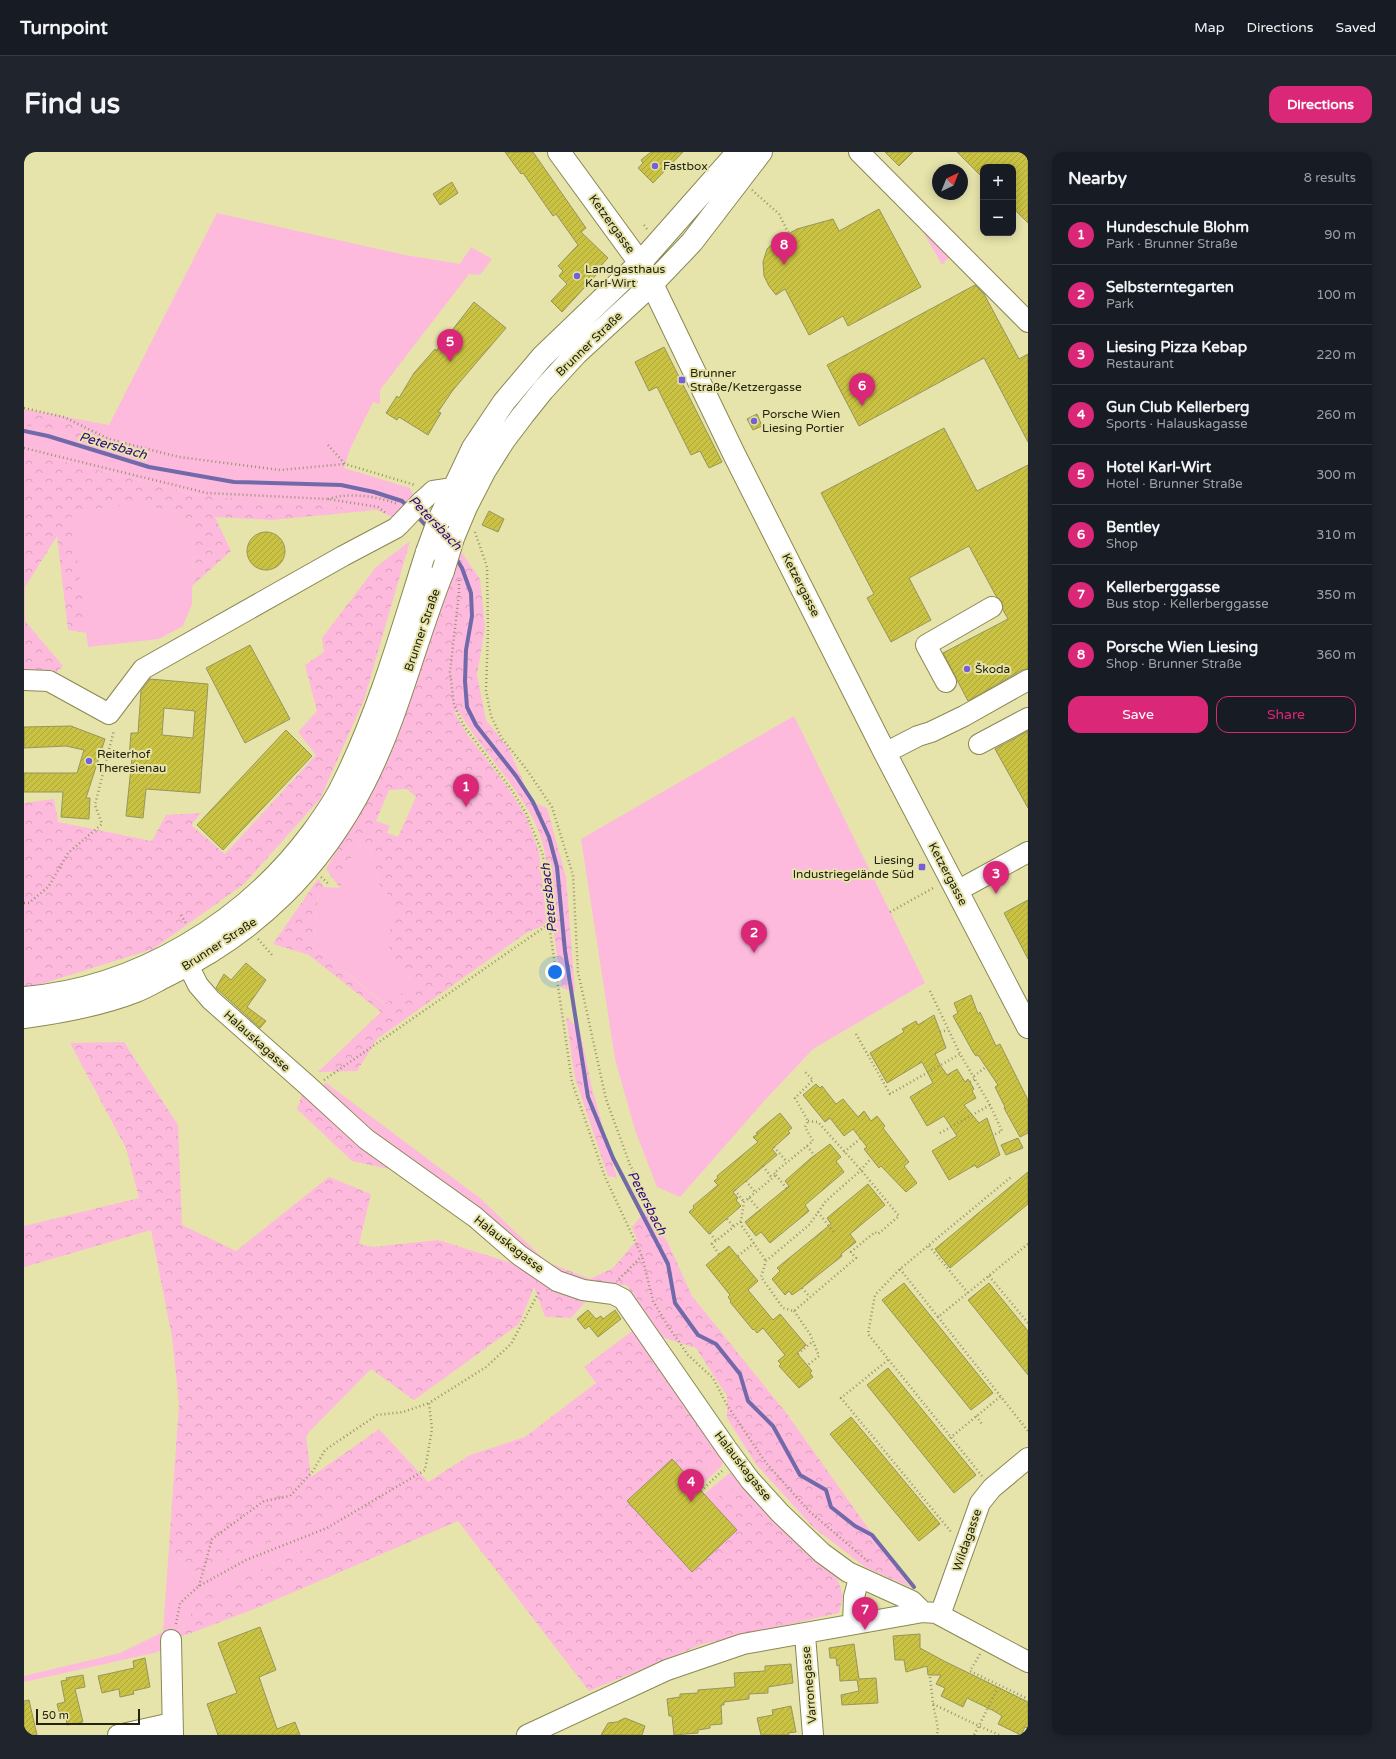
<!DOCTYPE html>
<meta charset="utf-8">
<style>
:root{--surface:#171b24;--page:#20242c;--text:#f1f3f6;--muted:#9ea1a6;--line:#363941;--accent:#db2777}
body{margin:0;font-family:"Varela Round",sans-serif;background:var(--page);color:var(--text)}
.controls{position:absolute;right:12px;top:12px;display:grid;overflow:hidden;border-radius:8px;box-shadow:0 2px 10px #0003}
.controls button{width:36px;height:36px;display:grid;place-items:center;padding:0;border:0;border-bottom:1px solid var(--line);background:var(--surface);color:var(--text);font:20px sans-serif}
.compass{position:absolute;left:908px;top:12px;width:36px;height:36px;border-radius:50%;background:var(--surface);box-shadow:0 2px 10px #0003;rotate:43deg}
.scale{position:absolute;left:12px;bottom:10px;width:104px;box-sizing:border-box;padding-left:4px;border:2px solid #23220c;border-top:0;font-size:11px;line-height:14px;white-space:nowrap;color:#23220c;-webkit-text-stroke:3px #e6e4ab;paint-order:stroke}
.you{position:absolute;left:531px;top:820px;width:14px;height:14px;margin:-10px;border:3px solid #fff;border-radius:50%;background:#1a73e8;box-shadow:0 0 0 6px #1a73e833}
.badge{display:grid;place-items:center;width:26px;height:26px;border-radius:50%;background:var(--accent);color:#fff;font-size:13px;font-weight:700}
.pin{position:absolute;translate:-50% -33px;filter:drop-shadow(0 1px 2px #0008)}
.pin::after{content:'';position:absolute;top:21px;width:14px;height:12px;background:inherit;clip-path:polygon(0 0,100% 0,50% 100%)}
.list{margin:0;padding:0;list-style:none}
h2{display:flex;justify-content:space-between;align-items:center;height:52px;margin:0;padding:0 16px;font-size:17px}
h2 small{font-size:13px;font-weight:400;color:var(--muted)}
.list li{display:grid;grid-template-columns:26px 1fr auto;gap:12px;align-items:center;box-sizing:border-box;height:60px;padding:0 16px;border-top:1px solid var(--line)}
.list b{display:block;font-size:15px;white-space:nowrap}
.list p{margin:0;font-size:13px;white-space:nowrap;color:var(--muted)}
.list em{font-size:13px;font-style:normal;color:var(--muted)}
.actions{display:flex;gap:8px;padding:12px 16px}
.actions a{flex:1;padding:9px 0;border:1px solid var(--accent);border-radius:12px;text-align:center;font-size:14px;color:var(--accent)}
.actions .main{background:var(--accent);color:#fff}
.map{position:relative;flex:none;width:1004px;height:1583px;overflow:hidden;border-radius:12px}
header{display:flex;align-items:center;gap:24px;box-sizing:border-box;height:56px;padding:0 20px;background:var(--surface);border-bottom:1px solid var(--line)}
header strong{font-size:19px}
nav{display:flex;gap:22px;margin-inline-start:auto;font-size:14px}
.intro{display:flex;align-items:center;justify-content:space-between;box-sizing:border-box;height:96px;padding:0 24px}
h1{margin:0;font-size:28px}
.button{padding:10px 18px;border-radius:12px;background:var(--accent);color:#fff;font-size:14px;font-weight:700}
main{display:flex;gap:24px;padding:0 24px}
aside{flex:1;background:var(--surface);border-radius:12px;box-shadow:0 2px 10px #0003}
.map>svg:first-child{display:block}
.green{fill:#fdbadd}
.forest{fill:url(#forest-crowns);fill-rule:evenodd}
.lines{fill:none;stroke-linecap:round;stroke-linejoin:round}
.stream{stroke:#7169a9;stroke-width:4}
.building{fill:url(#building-hatch);stroke:#97955e;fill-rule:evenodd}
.minor-casing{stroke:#8a8852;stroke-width:22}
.major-casing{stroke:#8a8852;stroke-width:24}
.path{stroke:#959369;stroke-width:2.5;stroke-dasharray:1 3;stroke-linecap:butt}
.minor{stroke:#fff;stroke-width:20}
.major{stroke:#fff;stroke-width:22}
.minor-bridge-casing{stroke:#8a8852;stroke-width:22;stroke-linecap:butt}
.major-bridge-casing{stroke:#8a8852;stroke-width:24;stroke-linecap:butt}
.minor-bridge{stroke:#fff;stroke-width:20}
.major-bridge{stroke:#fff;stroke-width:22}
.poi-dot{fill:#7460db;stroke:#e6e4ab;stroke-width:1.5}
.labels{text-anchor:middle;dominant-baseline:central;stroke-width:4;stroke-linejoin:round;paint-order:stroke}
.poi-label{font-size:12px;fill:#23220c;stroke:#e6e4ab;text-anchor:start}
.street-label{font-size:12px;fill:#23220c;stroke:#e6e4ab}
.water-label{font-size:13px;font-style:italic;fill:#320382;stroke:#e6e4ab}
</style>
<header>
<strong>Turnpoint</strong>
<nav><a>Map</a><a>Directions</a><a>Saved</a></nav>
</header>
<div class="intro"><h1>Find us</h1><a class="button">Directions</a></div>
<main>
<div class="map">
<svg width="1004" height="1583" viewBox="0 0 1004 1583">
<defs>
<pattern id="forest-crowns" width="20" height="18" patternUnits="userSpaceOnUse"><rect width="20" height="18" fill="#fdbadd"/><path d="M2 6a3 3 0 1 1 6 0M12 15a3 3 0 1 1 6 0" fill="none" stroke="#d9a0bc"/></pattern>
<pattern id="building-hatch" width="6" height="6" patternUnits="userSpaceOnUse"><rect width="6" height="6" fill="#c9c243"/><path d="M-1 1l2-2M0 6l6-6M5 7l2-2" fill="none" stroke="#aca63a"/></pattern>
</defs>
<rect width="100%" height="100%" fill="#e6e4ab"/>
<path class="green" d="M193 61 381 103 436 112 447 95 468 107 456 123 445 122 356 238V252L349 250 326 297 320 316 386 336 389 343 368 365 353 358 172 343 0 299V273L40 281 58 288 69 284 38 268 0 260V257L85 273Z
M894 71 927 103 918 113Z
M113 352 158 361 169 381 168 452 159 474 135 487 64 495 46 360Z
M770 564 901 831 789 897 742 947 656 1045 633 1035 611 978 591 907 557 687Z
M332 693 346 695 355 733 377 757 365 803 391 833 361 852 289 794 294 745 300 735 316 736Z
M0 806 15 818 6 821H0Z
M301 930 457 1047 523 1110 531 1123 376 1002 299 938Z
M684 1282 699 1306 698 1314 674 1336 679 1343 706 1321H710L717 1331 682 1352 668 1337 689 1310Z
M331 1354 335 1370 174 1448 154 1486 134 1500 0 1530V1524L96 1501 139 1480 145 1395 170 1422Z"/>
<path class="forest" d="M0 260 38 268 70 284 58 288 40 281 0 273Z
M0 299 172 343 353 358 247 368 191 365 207 399 168 434 169 381 158 361 113 352 47 360 63 481 44 478 33 384 1 435V469L39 514 13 538 0 537Z
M386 389 340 548 296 647 220 732 129 797 8 835 0 834V821H6L15 818 0 806V651L30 647 34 670 128 689 142 663 177 661 167 673 201 702 292 603 274 580 293 559 281 513 300 500 298 486 352 415Z
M436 398 456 427 461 476 453 523 462 568 485 597 508 650 523 656 542 725 551 840 538 836C535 815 531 794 529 772 525 735 526 697 507 663 486 626 456 596 435 560H430L443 582 482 633 502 664 515 700 523 772 502 781 353 887 333 919 294 920 357 860 285 803 249 792 294 727 300 735 294 745 289 794 360 852 391 833 365 803 367 765 376 757 355 733 346 695 332 693 316 736 302 717 336 659ZM383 637 392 645 374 685 363 681 366 674 352 669 365 638Z
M542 864 556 879 568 936 593 1026 584 1024 551 926Z
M100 890 154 973 158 1073 212 1099 305 1025 347 1042 335 1092 349 1095 414 1088 500 1115 563 1148 547 1166 521 1165 510 1135 495 1172 390 1248 347 1217 282 1283 287 1325 355 1277 404 1330 446 1303 501 1285 572 1231 560 1215 611 1177 684 1282 689 1310 668 1337 682 1352 717 1331 812 1422 819 1444 815 1461 679 1492 565 1539 434 1369 235 1455 154 1486 174 1448 335 1370 331 1354 170 1422 145 1395 155 1252 148 1185 127 1078 0 1115V1074L115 1046 102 996 46 891Z
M280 938 365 1017 328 1009 273 957Z
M623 1057 644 1091 668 1144 763 1262 886 1435 841 1415 789 1375 732 1312 703 1266V1244L672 1196 637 1185 603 1133H563L531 1123 523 1110 566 1127 589 1116 613 1088 608 1075Z"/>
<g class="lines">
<path class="stream" d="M0 279 24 284 125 315 210 330 317 333 350 340 378 349 384 355
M392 363 405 377
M431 405 438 416 447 441 448 464 442 498 441 529 443 555 452 573 492 624 509 650 525 685 533 715 541 799 564 945 589 1006 644 1112 651 1151 674 1183 692 1192 716 1222 724 1249 749 1274 776 1323 802 1338 807 1355 831 1374 848 1383 890 1435"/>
</g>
<path class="building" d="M481 0H509L562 76 557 80 584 106 570 121 572 123 538 160 527 149 543 132 535 124 539 119 534 114 554 93 532 62 529 64 499 21 497 22Z
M627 0H659L629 31 614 16 619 11 617 8Z
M861 0H889L875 14Z
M933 0H1004V71L989 56V15H959V26Z
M428 30 434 41 416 53 409 42Z
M855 57 897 135 824 174 819 164 785 183 761 137 752 143 745 134 740 124 739 110 743 97 753 88 773 77 809 67 815 79Z
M951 133 960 142 995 207 1004 202V290L960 206 835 274 803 213Z
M450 150 482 176 429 238 414 260 417 261 404 283 375 265 373 268 362 261 373 244 375 246 390 221 411 197 412 199Z
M640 195 698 310 685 316 676 299 667 303 633 235 625 239 611 210Z
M733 262 738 274 729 278 723 267Z
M920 276 953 339 1004 313V517L998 518 944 549 919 501 984 467 979 458 978 450 972 444 945 394 885 426 907 468 867 490 843 446 850 442 797 341Z
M465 359 480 367 474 380 458 373Z
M223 399a19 19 0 1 1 38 0a19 19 0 1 1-38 0Z
M226 493 266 567 221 591 182 516Z
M126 527 184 532 176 641 122 637 119 666 102 664 108 606H105L107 581H114L117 539ZM140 556 171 559 169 586 138 583Z
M47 574 81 587 62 646H66L65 667 37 665 39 640H0V621H53L60 598 42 594 0 596V575Z
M262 578 288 604 199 698 173 673Z
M1004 579V656L971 597Z
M1004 748V807L980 761Z
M222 811 242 828 223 855 242 869 236 876 192 836 200 822 207 828Z
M947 843 954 862 956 860 972 894 976 892 1004 948V981L996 985 980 956 981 955 971 935 974 933 954 903 952 904 949 900 929 864 934 861 930 851Z
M910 863 922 896 911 902 916 913 923 923 933 917 941 930 944 927 950 937 948 939 952 946 940 953 955 971 963 966 976 1003 953 1016 951 1013 925 1028 908 999 933 984 920 964 903 974 886 945 909 931 898 910 863 931 846 901 880 880 878 877 892 869 894 873Z
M792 932 796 936 798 934 812 952 819 947 834 965 840 959 847 969 853 964 861 974 859 976 885 1010 880 1014 893 1031 882 1040 857 1014 855 1016 840 997 843 995 829 977 820 984 806 966 801 970 779 943Z
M756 961 768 976 764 979 766 981 748 997 753 1003 709 1040 714 1046 712 1048 717 1054 685 1082 665 1060 670 1056 669 1054 694 1033 690 1029 694 1026 693 1024 734 990 729 985 734 982 732 981Z
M994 986 999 996 982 1003 977 993Z
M806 992 817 1005 812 1009 820 1020 781 1053 785 1059 746 1091 737 1080 732 1084 721 1070 765 1034 761 1029 787 1006Z
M1004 1020V1052L926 1116 911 1097Z
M844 1032 861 1053 826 1082 832 1090 817 1102 818 1104 774 1139 768 1143 765 1139 761 1143 748 1127 756 1119 753 1116 807 1072 803 1066Z
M705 1094 734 1129 724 1138 749 1168 756 1162 782 1193 773 1201 788 1219 786 1221 789 1225 775 1236 755 1214 757 1212 754 1209 761 1203 739 1176 733 1181 730 1177 729 1178 706 1150 707 1149 704 1145 706 1143 682 1113Z
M880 1131 969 1241 947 1258 858 1148Z
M965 1131 1004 1179V1223L944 1148Z
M564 1158 572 1167 577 1164 579 1167 591 1158 597 1167 574 1185 565 1174 561 1177 553 1167Z
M864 1216 952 1323 930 1341 843 1233Z
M827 1265 916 1372 895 1389 806 1282Z
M648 1307 713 1378 668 1420 603 1349Z
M236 1475 252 1518 235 1525 253 1577 271 1570 276 1583H194L183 1552 213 1541 194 1491Z
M896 1482V1496L920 1509 1004 1550V1576L1001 1575 997 1583 974 1572 978 1564 970 1559 943 1546 939 1555 917 1544 921 1536 912 1532 917 1523H904L903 1514 882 1520 880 1508H871L869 1484Z
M830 1492 835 1527 852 1526 854 1551 818 1553 817 1543 835 1539 833 1528 816 1529 815 1513 813 1514 812 1506H806L805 1496Z
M121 1506 126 1535 109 1539 110 1542 96 1545 95 1537 78 1541 74 1524 110 1516 109 1509Z
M767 1512 769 1531 744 1535V1541L725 1542V1547L700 1550V1553H697L698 1572 686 1573V1576L674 1578V1581L650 1583 648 1564H645L643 1547 656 1545V1542L674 1541V1538L711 1535 710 1521 741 1519V1514Z
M59 1523 61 1535 51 1537 59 1570 43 1573 42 1566 37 1567 33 1552 41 1550 37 1529 43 1528 42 1526Z
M5 1548 13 1583H0V1549Z
M767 1554 772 1580 764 1581 765 1583H737L733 1566 749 1563 748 1558Z
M601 1566 621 1574 618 1583H577L584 1571 593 1570Z"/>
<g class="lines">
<defs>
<path id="minor" d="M835 0 1004 170
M397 350 409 339 429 336
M0 528 25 529 85 562 119 517 319 404 372 376 376 372
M922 530 902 493 968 455
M955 592 1004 566
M861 601 894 584 907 580 940 564 1004 528
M933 739 1004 700
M164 813 174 833 187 848 283 933 342 987 451 1065 495 1103 533 1129 559 1138 589 1142 599 1147 703 1297 726 1328 756 1361 798 1401 824 1420 888 1449 899 1460
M916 1463 956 1351 968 1336 1004 1306
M829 1472 830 1445 835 1426
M781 1483 789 1583
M147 1488 149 1583
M94 1583 148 1571
M503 1583 643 1518 719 1492 899 1460 912 1461 1004 1510"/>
<path id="major" d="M535 0 616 111 628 132 710 302 861 601 1004 875
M414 370 449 296 480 250 518 205 616 111 714 0
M429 386 442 355 461 318 480 288 499 263 519 238 552 202 628 132 668 90 737 0
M0 846C113 837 221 771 288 681 299 666 311 649 319 632 356 558 378 478 403 400
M0 865C38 860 76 853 112 839 122 835 132 829 142 824 231 781 296 718 341 629 375 562 391 488 419 419"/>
</defs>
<use href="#minor" class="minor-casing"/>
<use href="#major" class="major-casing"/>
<path class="path" d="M728 38 755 62 765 82
M620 73 623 77
M0 256 40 265 85 287 155 305 256 318 321 312
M304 293 321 312 391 333
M0 296 183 341 304 347 354 355 363 362
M304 347C325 340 352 344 374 352
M451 380 463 415 464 479 462 539 467 564 477 585 503 618 528 655 549 723 554 820 582 947 606 1013 626 1052
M435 428V441L426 520 430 553 440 574 487 637 502 661 519 703 525 772 548 930 581 1025 618 1104 629 1149 644 1174 664 1203 689 1226 703 1253 742 1311 786 1360 846 1411
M297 725 306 733
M0 751H5L25 734 44 701 78 672 71 653 90 578
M866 760 911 735
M157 763 163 773
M234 787 249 804
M906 839 936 902 966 953 978 979 969 983
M916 880 924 878
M832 882 866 942 936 902
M950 924 962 915
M300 928 525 772
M946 930 951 927
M784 969 794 970 837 1018 875 1064 854 1082 851 1080 827 1100 832 1106 770 1159 759 1156 737 1125 742 1109 785 1073 802 1049 837 1018 847 1006
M916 981 966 953
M783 994 791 1004
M750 995 763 1010
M820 1000 836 987
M739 1014 748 1026
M752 1023 763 1037
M722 1029 731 1040
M711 1038 720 1050
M725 1046 736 1059
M794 1060 811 1082
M703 1067 710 1075
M717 1070 718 1074 742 1109
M686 1081 692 1089
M905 1094 944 1141
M695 1102 688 1092 717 1069 720 1050 752 1023 750 1021 789 989 781 975 784 969 771 946 789 928 781 920
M714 1104 730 1091
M876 1117 914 1165 1004 1092
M965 1124 1004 1171
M595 1127 618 1104
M778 1136 786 1145
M770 1159 786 1182 795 1204 784 1213
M914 1165 1004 1279
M774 1202 789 1189
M864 1208 817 1246 928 1381
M952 1264 958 1272
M926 1286 977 1244
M958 1324 844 1182 851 1143 876 1117 987 1025
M677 1339 699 1318
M175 1434 188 1387 240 1349 266 1344 289 1319 301 1298 353 1263 379 1260 405 1251
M152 1472 156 1451 175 1434 222 1408 303 1376 401 1318 408 1277 405 1251 462 1215 487 1192 516 1138
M956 1502 946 1519 1004 1547
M906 1525 909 1552 914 1576 913 1583
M909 1552 955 1574 950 1583
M975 1583 955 1574 975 1533"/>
<use href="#minor" class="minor"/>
<use href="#major" class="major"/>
<defs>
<path id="minor-bridge" d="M376 372 397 350"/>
<path id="major-bridge" d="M403 400 414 370
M419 419 429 386"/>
</defs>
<use href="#minor-bridge" class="minor-bridge-casing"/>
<use href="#major-bridge" class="major-bridge-casing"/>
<use href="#minor-bridge" class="minor-bridge"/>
<use href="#major-bridge" class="major-bridge"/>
</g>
<g class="poi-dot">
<circle cx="631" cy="14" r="4"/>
<circle cx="553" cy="124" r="4"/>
<rect x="654" y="224" width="8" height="8" rx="2"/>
<circle cx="730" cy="269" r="4"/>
<circle cx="943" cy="517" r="4"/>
<circle cx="65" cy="609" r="4"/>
<rect x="894" y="711" width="8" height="8" rx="2"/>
</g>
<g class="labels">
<g class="poi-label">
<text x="639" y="14">Fastbox</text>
<text x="561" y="117">Landgasthaus<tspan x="561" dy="14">Karl-Wirt</tspan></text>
<text x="666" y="221">Brunner<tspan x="666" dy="14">Straße/Ketzergasse</tspan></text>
<text x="738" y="262">Porsche Wien<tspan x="738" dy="14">Liesing Portier</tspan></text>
<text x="951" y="517">Škoda</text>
<text x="73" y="602">Reiterhof<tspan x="73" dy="14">Theresienau</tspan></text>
<text x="890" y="708" text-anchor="end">Liesing<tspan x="890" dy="14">Industriegelände Süd</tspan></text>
</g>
<g class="street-label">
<text transform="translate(588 72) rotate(54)">Ketzergasse</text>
<text transform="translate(565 192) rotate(-44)">Brunner Straße</text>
<text transform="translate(777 433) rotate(63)">Ketzergasse</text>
<text transform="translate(398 478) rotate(-71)">Brunner Straße</text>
<text transform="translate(924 722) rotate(62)">Ketzergasse</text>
<text transform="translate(195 792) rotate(-33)">Brunner Straße</text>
<text transform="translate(233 889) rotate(42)">Halauskagasse</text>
<text transform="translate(485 1092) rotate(38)">Halauskagasse</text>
<text transform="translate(719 1314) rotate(52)">Halauskagasse</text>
<text transform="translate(943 1388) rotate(-71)">Wildagasse</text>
<text transform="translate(785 1533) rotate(-95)">Varronegasse</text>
</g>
<g class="water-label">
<text transform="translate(89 294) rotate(16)">Petersbach</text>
<text transform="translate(411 371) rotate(46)">Petersbach</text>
<text transform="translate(525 746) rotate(-96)">Petersbach</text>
<text transform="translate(623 1051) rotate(63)">Petersbach</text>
</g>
</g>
</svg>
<div class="controls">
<button>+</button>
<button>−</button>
</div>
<svg class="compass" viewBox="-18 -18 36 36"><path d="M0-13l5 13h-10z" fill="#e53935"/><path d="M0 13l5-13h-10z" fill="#9ea1a6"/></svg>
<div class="scale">50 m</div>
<div class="you"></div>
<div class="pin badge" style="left:442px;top:655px">1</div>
<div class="pin badge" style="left:730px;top:801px">2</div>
<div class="pin badge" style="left:972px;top:742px">3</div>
<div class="pin badge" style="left:667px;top:1350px">4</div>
<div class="pin badge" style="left:426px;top:210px">5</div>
<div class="pin badge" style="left:838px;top:254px">6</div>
<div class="pin badge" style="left:841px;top:1478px">7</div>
<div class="pin badge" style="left:760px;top:113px">8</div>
</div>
<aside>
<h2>Nearby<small>8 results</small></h2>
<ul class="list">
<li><span class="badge">1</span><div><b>Hundeschule Blohm</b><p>Park · Brunner Straße</p></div><em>90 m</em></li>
<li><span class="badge">2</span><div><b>Selbsterntegarten</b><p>Park</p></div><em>100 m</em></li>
<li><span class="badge">3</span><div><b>Liesing Pizza Kebap</b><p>Restaurant</p></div><em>220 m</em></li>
<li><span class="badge">4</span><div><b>Gun Club Kellerberg</b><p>Sports · Halauskagasse</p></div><em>260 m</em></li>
<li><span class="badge">5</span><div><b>Hotel Karl-Wirt</b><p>Hotel · Brunner Straße</p></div><em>300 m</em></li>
<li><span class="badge">6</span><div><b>Bentley</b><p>Shop</p></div><em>310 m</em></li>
<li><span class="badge">7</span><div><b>Kellerberggasse</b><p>Bus stop · Kellerberggasse</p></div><em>350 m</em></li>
<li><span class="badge">8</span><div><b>Porsche Wien Liesing</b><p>Shop · Brunner Straße</p></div><em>360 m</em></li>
</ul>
<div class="actions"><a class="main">Save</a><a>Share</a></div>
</aside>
</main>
